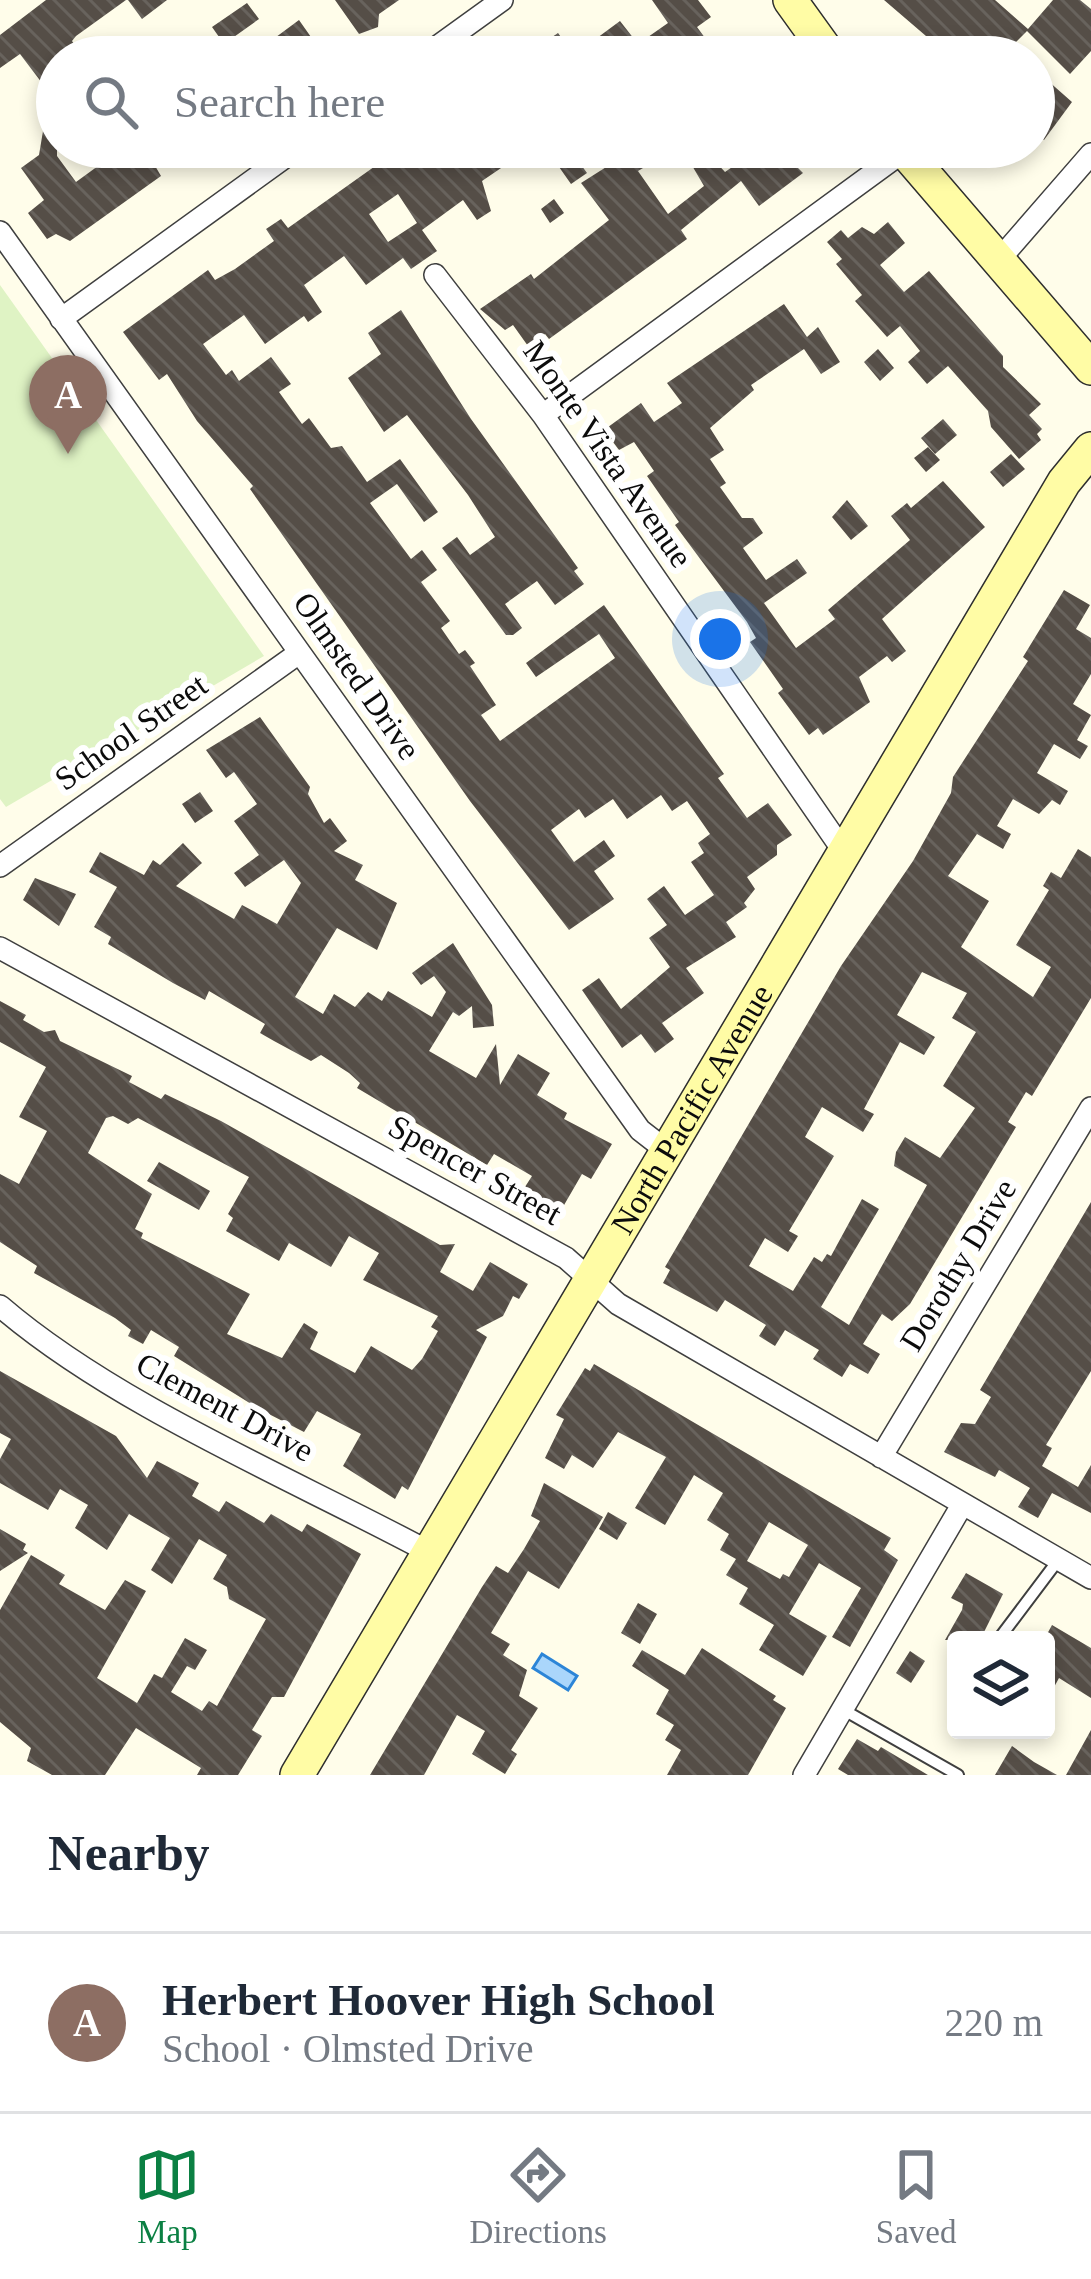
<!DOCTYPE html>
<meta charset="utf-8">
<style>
:root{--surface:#fff;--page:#f2f2f3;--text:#1f2937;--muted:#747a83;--line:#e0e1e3;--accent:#0b8043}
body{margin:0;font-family:"Times New Roman",serif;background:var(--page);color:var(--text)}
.controls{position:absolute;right:36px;bottom:36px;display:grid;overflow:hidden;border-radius:12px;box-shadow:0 6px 18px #0003}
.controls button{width:108px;height:108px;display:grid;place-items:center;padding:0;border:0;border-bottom:3px solid var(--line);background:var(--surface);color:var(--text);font:60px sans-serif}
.you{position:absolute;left:720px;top:639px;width:42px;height:42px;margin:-30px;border:9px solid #fff;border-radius:50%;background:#1a73e8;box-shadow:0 0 0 18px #1a73e833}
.badge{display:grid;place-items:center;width:78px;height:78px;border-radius:50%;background:var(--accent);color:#fff;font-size:39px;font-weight:700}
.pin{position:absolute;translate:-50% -99px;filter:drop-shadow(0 3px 6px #0008)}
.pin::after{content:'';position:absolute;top:63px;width:42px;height:36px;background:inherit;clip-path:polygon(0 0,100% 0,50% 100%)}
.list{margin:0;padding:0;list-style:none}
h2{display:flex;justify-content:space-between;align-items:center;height:156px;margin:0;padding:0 48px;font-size:51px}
h2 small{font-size:39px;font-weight:400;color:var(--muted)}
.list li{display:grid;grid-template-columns:78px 1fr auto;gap:36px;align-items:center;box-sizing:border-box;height:180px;padding:0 48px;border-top:3px solid var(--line)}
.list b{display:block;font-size:45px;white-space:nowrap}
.list p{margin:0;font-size:39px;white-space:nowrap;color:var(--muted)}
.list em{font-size:39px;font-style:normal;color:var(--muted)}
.icon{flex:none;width:66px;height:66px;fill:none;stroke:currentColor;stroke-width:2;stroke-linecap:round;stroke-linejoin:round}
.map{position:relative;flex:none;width:1091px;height:1775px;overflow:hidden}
.search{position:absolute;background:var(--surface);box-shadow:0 6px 18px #0003;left:36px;right:36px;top:36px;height:132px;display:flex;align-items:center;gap:30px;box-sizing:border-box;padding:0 42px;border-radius:66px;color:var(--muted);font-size:45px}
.sheet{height:336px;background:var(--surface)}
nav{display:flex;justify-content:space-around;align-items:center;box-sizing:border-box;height:168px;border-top:3px solid var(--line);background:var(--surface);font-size:33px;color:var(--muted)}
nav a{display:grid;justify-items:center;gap:6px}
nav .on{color:var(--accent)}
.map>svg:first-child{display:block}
.pitch{fill:#dff3c4}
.water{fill:url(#water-ripples);stroke:#2c85d7;stroke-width:3}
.building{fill:url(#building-back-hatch);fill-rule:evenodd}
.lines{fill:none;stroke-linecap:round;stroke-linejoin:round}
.lane-casing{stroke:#3f3f3f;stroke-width:14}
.street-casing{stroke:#3f3f3f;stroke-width:24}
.secondary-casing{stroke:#2e2e2e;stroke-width:36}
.lane{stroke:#fff;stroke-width:10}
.street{stroke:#fff;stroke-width:21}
.secondary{stroke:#fffca5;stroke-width:33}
.labels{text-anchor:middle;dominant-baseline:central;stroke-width:12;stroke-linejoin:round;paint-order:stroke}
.street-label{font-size:33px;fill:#0c0c0c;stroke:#fff}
</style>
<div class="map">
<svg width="1091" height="1775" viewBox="0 0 1091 1775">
<defs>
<pattern id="water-ripples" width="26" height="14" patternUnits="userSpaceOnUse" patternTransform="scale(3)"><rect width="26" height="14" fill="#aad6fb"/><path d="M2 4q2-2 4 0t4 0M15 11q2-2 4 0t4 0" fill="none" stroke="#91b6d6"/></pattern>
<pattern id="building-back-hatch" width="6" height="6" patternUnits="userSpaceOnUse" patternTransform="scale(3)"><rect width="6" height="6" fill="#554e47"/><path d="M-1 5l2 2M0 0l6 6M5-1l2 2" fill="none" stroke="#68635d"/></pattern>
</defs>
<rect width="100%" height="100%" fill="#fffdea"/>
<path class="pitch" d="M0 285 264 656 6 807 0 799Z"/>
<path class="water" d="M542 1654 577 1676 568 1690 533 1668Z"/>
<path class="building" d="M46 0H126L76 36 72 41 83 57H57V79L45 87 20 54 0 68V35Z
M128 0H167L142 19Z
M335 0H399L379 14 378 27 359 34Z
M652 0H698L711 17 697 27 719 57H523L558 33 574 55 620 21 638 44 668 23Z
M884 0H995L1028 29 1053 0H1080L1091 9V51L1070 74 1027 31 1001 57H920L933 42Z
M247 3 259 19 224 44 212 27Z
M299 20 325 57H278L268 43Z
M1047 80 1072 102 1044 140 1034 132V95Z
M48 101 57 102V156L76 182 109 158 102 147H144L161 176 70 241 56 234 47 239 28 213 44 200 21 168 39 155Z
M402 147H514L499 158 504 166 482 181 491 211 477 220 463 200 422 230 437 251 411 269 403 258 366 285 344 256 304 285 322 312 308 322 304 316 265 344 244 315 203 344 226 375 232 370 239 381 271 357 291 384 279 392 302 424 309 418 331 448 342 446 367 482 400 459 438 512 424 522 397 484 370 503 411 559 422 550 437 570 421 582 450 621 441 628 459 654 465 650 475 663 470 666 496 705 481 715 500 741 615 658 599 634 536 677 526 663 604 605 724 774 718 778 747 818 768 803 792 835 777 845V855L747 877 755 889 744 903 747 907 726 922 736 937 686 968 704 993 662 1023 674 1039 655 1053 641 1034 622 1048 582 990 599 978 621 1009 670 967 649 938 667 925 647 899 664 886 685 915 714 895 691 862 704 853 698 843 710 834 687 801 672 811 661 795 627 819 613 799 585 818 579 809 551 830 574 862 604 840 615 856 594 871 614 899 569 930 470 801 250 489 253 486 197 421 167 374 159 380 123 332 208 270 215 280 235 269 274 241 266 229 281 219 288 228ZM398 194 417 223 388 242 369 214Z
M545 147H568L587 173 571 184Z
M615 147H635L648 165 638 171 668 214 704 186 687 157 702 147 725 172 761 147H777L803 173 759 206 741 181 681 230 687 239 549 339 545 334 528 346 513 325 505 330 480 309 531 274 534 279 609 220 581 183 622 157Z
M554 199 564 213 550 223 541 209Z
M888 222 905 243 880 265 904 292 929 271 1003 356V367L1041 404 1029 415 1042 429 1037 434 1041 440 1019 459 991 427 988 411 948 366 927 384 908 362 920 351 900 326 887 337 855 301 862 295 836 264 842 259 827 242 841 230 848 238 862 227 874 234Z
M784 304 807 337 818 327 840 362 821 374 804 349 751 385 754 390 710 428 724 450 710 459 726 483 720 487 742 518H753L763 533 743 548 766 580 797 559 807 573 764 603 796 648 835 619 828 610 910 540 891 516 907 503 911 508 943 481 985 527 882 619 906 651 892 662 887 656 859 677 870 702 823 735 818 728 809 735 778 693 783 689 750 642 756 638 747 622 675 525 679 522 647 476 654 471 634 442 619 450 604 430 641 403 654 422 682 403 667 383Z
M401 310 471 419 578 568 574 571 584 584 555 605 537 581 505 604 522 628 513 635H506L442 548 457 537 470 555 495 537 468 495 407 415 384 432 348 378 381 354 368 333Z
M878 349 894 368 880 381 864 362Z
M943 419 957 435 935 454 921 438Z
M928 447 940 460 926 472 914 458Z
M1011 454 1025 469 1003 487 990 472Z
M847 500 868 526 851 540 832 517Z
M1064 590 1090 605 1076 629 1091 638V674L1073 704 1091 715 1077 740 1088 746 1080 759 1054 744 1037 773 1068 791 1060 805 1052 800 1039 814 1013 799 997 826 1011 834 1003 849 977 834 948 876 989 901 961 947 1033 997 1051 967 1016 945 1049 890 1043 886 1051 872 1061 878 1078 849 1091 857V998L1032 1096 1026 1092 1008 1122 1016 1127 910 1304 892 1321 882 1314 863 1344 880 1354 868 1374 850 1364 842 1377 813 1359 819 1350 785 1330 775 1346 759 1336 766 1325 725 1300 717 1312 663 1283 670 1270 665 1267 841 966 913 861 951 793 953 777 1028 661 1023 657ZM922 972 967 993 952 1018 976 1032 943 1086 975 1108 940 1158 905 1137 896 1152 894 1166 927 1185 849 1325 821 1307 879 1209 862 1199 831 1256 827 1254 822 1262 814 1257 793 1291 749 1266 765 1238 788 1252 798 1236 789 1231 834 1156 805 1137 822 1107 863 1132 874 1114 864 1109 900 1042 924 1055 935 1037 897 1015Z
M260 717 310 787 308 794 324 823 330 818 347 841 334 851 363 865 355 880 397 903 377 950 337 928 295 997 323 1014 334 994 355 1007 368 992 382 1001 388 991 432 1017 446 992 434 976 421 985 412 973 453 943 492 1005 494 1026 473 1028 472 1006 459 1016 453 1012 429 1051 476 1078 496 1044 500 1085 518 1054 550 1073 537 1095 567 1113 564 1119 612 1144 591 1179 582 1174 560 1212 523 1190 532 1176 494 1154 487 1165 357 1088 360 1083 349 1073 321 1055 311 1061 274 1041 260 1033 265 1024 209 991 205 1000 173 983 108 944 111 937 94 927 117 887 89 872 100 852 144 875 153 860 160 865 183 843 202 863 176 886 234 919 242 905 277 924 301 883 284 860 245 887 234 873 259 855 234 821 257 804 234 772 226 778 206 750Z
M200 792 213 811 195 823 182 804Z
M35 878 76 894 59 926 23 900Z
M0 1001 26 1015 23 1020 44 1032 55 1030 60 1041 132 1076 129 1082 161 1099 165 1094 221 1121 440 1245 455 1244 440 1272 473 1291 490 1262 528 1284 519 1299 513 1296 503 1316 476 1330 487 1337 408 1490 402 1486 395 1499 343 1466 361 1434 317 1411 304 1432 261 1410 174 1356 179 1347 151 1330 143 1344 128 1336 131 1330 115 1318 34 1273 37 1266 0 1242V1174L19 1184 47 1131 19 1117 46 1067 0 1042ZM113 1116 128 1124 138 1118 249 1177 228 1214 233 1218 226 1231 279 1261 289 1243 331 1267 349 1236 379 1253 363 1280 438 1316 431 1327 438 1331 422 1359 412 1370 371 1346 355 1373 310 1349 318 1332 304 1323 282 1358 227 1334 250 1294 141 1238 143 1233 135 1229 152 1194 88 1153 106 1118Z
M159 1162 210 1191 199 1210 147 1181Z
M1091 1202V1371L1046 1445 1052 1448 1042 1466 1078 1487 1091 1465V1513L1052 1493 1038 1518 1018 1507 1030 1488 999 1470 995 1477 944 1452 961 1423 975 1424 991 1397 980 1390Z
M594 1364 891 1538 884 1550 898 1560 850 1647 832 1637 861 1588 819 1563 789 1614 827 1636 803 1676 759 1650 774 1625 739 1604 748 1588 726 1575 736 1559 720 1550 729 1534 707 1520 723 1493 694 1475 665 1525 635 1508 666 1457 618 1432 593 1468 572 1455 564 1469 545 1458 564 1419 556 1415 585 1368 590 1371ZM769 1522 808 1545 789 1577 783 1574 780 1579 747 1561Z
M0 1371 116 1436 147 1478 157 1461 199 1483 192 1496 219 1512 226 1501 264 1523 271 1514 302 1532 307 1524 361 1554 284 1697H272L252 1730 262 1736 238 1775H197L201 1768 136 1728 105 1775H52L27 1761 31 1748 0 1722V1610L31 1555 65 1575 59 1584 105 1610 125 1580 146 1591 97 1678 137 1703 154 1674 162 1678 185 1638 207 1650 195 1670 187 1666 171 1692 202 1711 209 1701 217 1706 266 1619 229 1599 227 1587 213 1579 227 1555 199 1539 172 1584 151 1570 170 1538 129 1514 107 1550 75 1528 88 1505 60 1489 48 1510 0 1483V1459L11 1439 0 1433Z
M544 1483 603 1517 559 1589 528 1571 491 1633 510 1644 503 1655 527 1670 519 1696 538 1708 511 1750 517 1754 505 1774 472 1754 485 1731 457 1715 424 1775H370L482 1587 496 1566 508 1573 524 1549 540 1521 531 1516Z
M608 1512 627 1523 617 1540 599 1529Z
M0 1529 26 1544 23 1550 28 1553 0 1571Z
M966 1573 1003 1594 980 1640H945L962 1610 963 1604 951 1598Z
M638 1603 657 1614 640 1644 621 1633Z
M1052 1625 1091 1648V1698L1059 1678 1046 1702V1636Z
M702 1648 776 1696 773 1700 786 1708 748 1775H667L681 1750 665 1740 674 1725 656 1714 669 1690 632 1666 642 1650 685 1675Z
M910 1651 925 1661 911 1683 896 1673Z
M1091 1730V1775H1066Z
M857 1739 878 1751 881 1747 928 1775H848L838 1769Z
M1012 1746 1034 1762 1057 1775H995Z"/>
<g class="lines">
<defs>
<path id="lane" d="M998 1640 1059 1559
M842 1709 958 1775"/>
<path id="street" d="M423 57 502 0
M0 232 640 1130 667 1151
M998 261 1091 154
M435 275 543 415 844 852
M61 319 299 147
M543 415 904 151
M0 866 299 653
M0 948 566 1258 618 1304 1091 1578
M0 1306C115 1405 293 1479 429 1552
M881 1457 1091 1108
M804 1775 962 1505"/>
<g id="secondary">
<path d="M790 0 831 57"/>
<path d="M901 147 1091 368"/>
<path id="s1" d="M297 1775 1064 482 1091 449"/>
</g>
</defs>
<use href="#lane" class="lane-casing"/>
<use href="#street" class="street-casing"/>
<use href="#secondary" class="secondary-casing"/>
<use href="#lane" class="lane"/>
<use href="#street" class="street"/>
<use href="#secondary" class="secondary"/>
</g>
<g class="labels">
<g class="street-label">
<text transform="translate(608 454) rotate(55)">Monte Vista Avenue</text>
<text transform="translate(357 676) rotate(55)">Olmsted Drive</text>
<text transform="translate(131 732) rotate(-35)">School Street</text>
<text stroke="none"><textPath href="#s1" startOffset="774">North Pacific Avenue</textPath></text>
<text transform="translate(475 1170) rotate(29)">Spencer Street</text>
<text transform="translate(958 1265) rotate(-59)">Dorothy Drive</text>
<text transform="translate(225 1407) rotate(28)">Clement Drive</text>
</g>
</g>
</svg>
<div class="controls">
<button><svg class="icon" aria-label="layers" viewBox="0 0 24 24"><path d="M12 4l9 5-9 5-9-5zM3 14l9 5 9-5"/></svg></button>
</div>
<div class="you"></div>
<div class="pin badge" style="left:68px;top:454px;background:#8d6e63">A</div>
<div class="search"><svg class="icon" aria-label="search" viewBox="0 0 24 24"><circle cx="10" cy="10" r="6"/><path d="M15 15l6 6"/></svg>Search here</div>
</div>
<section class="sheet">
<h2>Nearby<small></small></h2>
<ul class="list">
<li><span class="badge" style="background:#8d6e63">A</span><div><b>Herbert Hoover High School</b><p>School · Olmsted Drive</p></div><em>220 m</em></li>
</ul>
</section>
<nav>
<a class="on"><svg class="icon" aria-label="map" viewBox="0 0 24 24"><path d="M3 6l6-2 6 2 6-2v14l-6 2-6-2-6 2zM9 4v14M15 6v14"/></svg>Map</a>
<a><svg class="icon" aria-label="directions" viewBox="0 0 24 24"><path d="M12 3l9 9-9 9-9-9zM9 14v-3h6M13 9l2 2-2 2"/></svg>Directions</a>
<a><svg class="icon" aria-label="saved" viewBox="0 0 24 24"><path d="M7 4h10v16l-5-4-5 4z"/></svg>Saved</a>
</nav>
